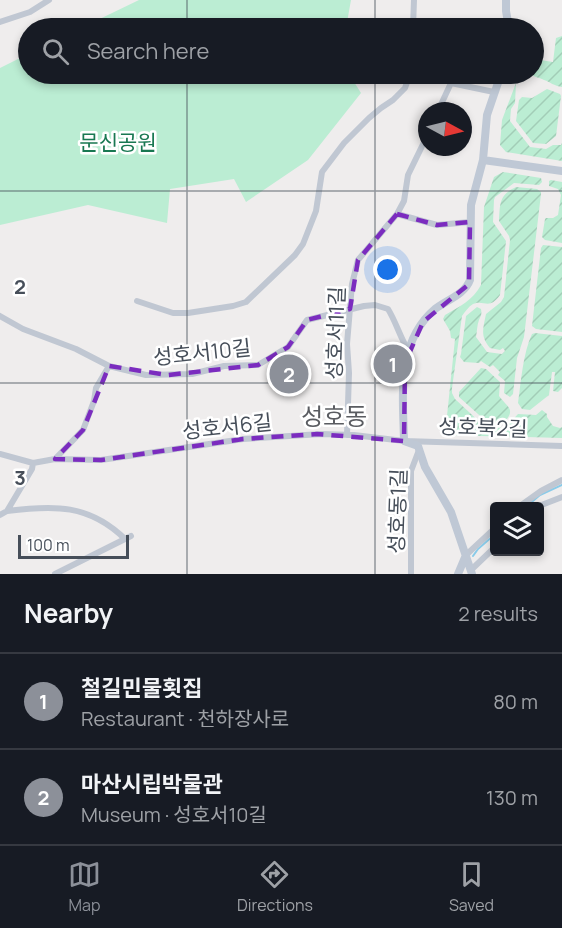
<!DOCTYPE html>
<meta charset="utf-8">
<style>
:root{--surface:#171b24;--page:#242831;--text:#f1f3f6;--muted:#9ea1a6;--line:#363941;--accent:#8c9099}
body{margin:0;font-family:Manrope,"Noto Sans KR",sans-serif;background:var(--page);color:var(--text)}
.controls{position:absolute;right:18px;bottom:18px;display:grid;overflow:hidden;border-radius:6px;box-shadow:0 3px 9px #0003}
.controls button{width:54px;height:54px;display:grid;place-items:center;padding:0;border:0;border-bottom:2px solid var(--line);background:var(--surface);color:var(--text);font:30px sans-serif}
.compass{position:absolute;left:418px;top:102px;width:54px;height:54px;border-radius:50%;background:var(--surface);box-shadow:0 3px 9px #0003;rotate:97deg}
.scale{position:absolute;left:18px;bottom:15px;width:111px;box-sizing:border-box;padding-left:6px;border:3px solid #464e59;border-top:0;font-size:16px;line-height:21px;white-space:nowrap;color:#464e59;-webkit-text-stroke:4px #fff;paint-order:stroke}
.you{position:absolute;left:388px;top:270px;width:21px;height:21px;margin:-15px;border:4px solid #fff;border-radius:50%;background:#1a73e8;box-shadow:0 0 0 9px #1a73e833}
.badge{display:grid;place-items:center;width:39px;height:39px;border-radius:50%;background:var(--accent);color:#fff;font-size:20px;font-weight:700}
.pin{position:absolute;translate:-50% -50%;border:3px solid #fff;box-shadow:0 2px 6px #0006}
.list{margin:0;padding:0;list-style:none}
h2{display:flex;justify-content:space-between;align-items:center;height:78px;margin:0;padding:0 24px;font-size:26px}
h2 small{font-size:20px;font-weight:400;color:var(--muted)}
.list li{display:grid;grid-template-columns:39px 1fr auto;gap:18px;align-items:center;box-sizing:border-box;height:96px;padding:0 24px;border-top:2px solid var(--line)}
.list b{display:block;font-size:22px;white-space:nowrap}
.list p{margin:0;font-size:20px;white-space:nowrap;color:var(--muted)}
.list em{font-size:20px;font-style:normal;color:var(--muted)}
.icon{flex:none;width:33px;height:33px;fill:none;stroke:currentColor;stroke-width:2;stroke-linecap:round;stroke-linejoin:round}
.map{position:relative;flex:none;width:562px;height:574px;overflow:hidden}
.search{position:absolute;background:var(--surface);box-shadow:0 3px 9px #0003;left:18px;right:18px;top:18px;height:66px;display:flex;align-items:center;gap:15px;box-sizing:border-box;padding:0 21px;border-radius:33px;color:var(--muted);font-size:22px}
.sheet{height:270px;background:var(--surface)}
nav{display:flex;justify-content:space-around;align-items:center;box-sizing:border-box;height:84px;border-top:2px solid var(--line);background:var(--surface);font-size:16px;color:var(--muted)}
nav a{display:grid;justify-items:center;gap:3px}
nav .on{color:var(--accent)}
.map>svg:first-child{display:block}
.green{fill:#bbedd3}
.garden{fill:url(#garden-furrows)}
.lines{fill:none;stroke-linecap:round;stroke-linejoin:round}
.stream{stroke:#89cbe9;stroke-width:2}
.street{stroke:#c0c7d2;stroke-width:6}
.secondary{stroke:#bfc8d5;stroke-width:8}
.marked{fill:none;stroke:#7b2cbf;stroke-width:4.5;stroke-dasharray:12 8;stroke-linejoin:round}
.grid{fill:none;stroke:#464e59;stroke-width:1.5;stroke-opacity:0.55}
.labels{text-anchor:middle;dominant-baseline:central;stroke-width:5;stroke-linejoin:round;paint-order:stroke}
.park-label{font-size:21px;fill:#197852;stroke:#fff}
.street-label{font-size:21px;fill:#464e59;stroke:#fff}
.quarter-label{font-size:24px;fill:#5a5c61;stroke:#fff}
.grid-label{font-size:20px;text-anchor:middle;font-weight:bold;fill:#464e59;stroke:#fff;stroke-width:5;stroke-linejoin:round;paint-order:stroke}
</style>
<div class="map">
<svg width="562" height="574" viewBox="0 0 562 574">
<defs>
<pattern id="garden-furrows" width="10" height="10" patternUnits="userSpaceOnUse" patternTransform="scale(1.5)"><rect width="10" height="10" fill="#bbedd3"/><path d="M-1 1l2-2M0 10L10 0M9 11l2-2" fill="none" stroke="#a2cdb7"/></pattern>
</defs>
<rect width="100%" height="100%" fill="#efeded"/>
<path class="green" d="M139 0H351L346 28H81Z
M28 54V74H349L361 93 308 160 246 202 234 179 170 189 167 223 88 205 0 225V68Z"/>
<path class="garden" d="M562 36V87C554 86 550 82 544 80 538 77 536 78 531 74H534V59L553 62 556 38Z
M516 83 515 103 511 109 510 121 530 147 546 149 553 145H561L562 143V161L506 152 500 145 502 120Z
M547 89 560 94 561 96 556 136 546 144 533 143 516 121 519 100 522 97 532 98Z
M503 172 541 178 542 182 539 185 514 183 495 197 494 200 493 222 506 241 500 295C489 311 484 299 473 304 468 307 465 312 462 316L452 388V393L455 399 485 427 505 428 518 414 536 415 542 410 547 414V417L553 426 560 428 562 427V438L445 435 455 339 451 338 450 331 443 319 445 315C459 307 473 300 481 285L484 207 494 177Z
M551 180 562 182V243L545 240 542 237 545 219 546 218H553L558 215 561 195 558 189 549 186V181Z
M516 187 537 189 541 192V194L524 337 517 358 513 394 510 397 504 393 505 381 498 375 500 372 493 365 490 367 481 361 479 363 464 362 460 357 461 354 466 316 477 307 481 309C482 315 481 315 479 320 477 325 477 332 476 337L487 352 502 354 505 351 503 348 500 350 490 348C480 336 483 329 486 314L501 302 504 297 510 240 509 236 499 221C500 204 499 195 516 187Z
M543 245 562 247V332L536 329 532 326 541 248Z
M535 333 562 336V388L558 392 553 391 555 372H552L549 395 530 410 522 409 518 403C521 381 523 353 532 334Z
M481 368 486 369 500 382 499 396C509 409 516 409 503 424L488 423 459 397V392Z"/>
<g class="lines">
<path class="stream" d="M527 506 540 495 562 485
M473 556 478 549 494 535"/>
<path class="street" d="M0 22 30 12 49 0
M413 28 414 0
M438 111 451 83 494 92
M397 214 437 225 470 222
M137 301 173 313H188L233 306 246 302 295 255 303 244 316 211 322 172 344 143 369 118 381 108 393 100 405 88 410 74
M0 316 23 329 76 349 109 366 146 375 192 374 224 366 258 365 288 347 307 320 364 306 375 305 388 309C396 322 400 337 408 350
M347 435 349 373 347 344 352 284 358 260 397 214 404 201 408 175 427 136
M0 454 33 463 55 459 83 430 94 401 96 388 109 366
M55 459 101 460 243 439 321 434 354 435 404 441 562 446
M520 506 541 491 562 480
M539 506 562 497
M7 511C54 505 89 504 125 539
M0 515 7 511 32 469 33 463
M466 555 494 529
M471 570 494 548
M55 574 131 536
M411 574V471L419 450"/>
<path class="secondary" d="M506 0V11L509 28
M483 160 562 171
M458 574 466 555
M472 574 451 512 425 467 418 446 404 441C403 396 396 342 435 309 447 300 465 294 470 280L471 205 483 160 487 115 501 74"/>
</g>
<path class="marked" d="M397 214 437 225 470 222 469 284 423 322 405 363 404 441 317 434 243 439 101 460 55 459 83 430 109 366 168 375 258 365 288 347 307 320 350 309 358 260Z"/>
<path class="grid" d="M187 0V28M375 0V28M187 74V574M375 74V574M0 191H562M0 383H562"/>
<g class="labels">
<g class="park-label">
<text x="118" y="142">문신공원</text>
</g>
<g class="street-label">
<text transform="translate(335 333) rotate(-88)">성호서11길</text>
<text transform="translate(202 352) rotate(-6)">성호서10길</text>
<text transform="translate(227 426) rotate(-6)">성호서6길</text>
<text transform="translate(483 427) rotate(2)">성호북2길</text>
<text transform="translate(397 511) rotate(-88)">성호동1길</text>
</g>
<g class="quarter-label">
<text x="334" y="415">성호동</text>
</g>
</g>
<g class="grid-label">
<text x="20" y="294">2</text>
<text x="20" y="485">3</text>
</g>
</svg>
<div class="controls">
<button><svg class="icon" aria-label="layers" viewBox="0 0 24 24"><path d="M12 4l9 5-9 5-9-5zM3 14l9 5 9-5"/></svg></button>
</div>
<svg class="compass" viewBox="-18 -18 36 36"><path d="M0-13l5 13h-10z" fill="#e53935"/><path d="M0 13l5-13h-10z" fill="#9ea1a6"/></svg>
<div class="scale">100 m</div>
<div class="you"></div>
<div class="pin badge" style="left:393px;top:364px">1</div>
<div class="pin badge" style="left:289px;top:374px">2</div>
<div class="search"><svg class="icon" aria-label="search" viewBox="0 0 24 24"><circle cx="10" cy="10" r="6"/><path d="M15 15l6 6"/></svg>Search here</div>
</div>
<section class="sheet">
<h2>Nearby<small>2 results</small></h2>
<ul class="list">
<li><span class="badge">1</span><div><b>철길민물횟집</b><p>Restaurant · 천하장사로</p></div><em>80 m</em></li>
<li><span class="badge">2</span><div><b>마산시립박물관</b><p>Museum · 성호서10길</p></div><em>130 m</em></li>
</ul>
</section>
<nav>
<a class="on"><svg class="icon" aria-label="map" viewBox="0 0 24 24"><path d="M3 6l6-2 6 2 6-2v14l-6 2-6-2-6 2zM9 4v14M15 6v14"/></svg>Map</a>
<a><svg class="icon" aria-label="directions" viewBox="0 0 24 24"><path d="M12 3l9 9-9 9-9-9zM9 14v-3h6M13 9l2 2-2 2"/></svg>Directions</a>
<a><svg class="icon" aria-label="saved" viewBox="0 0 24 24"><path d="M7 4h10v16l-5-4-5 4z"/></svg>Saved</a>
</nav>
